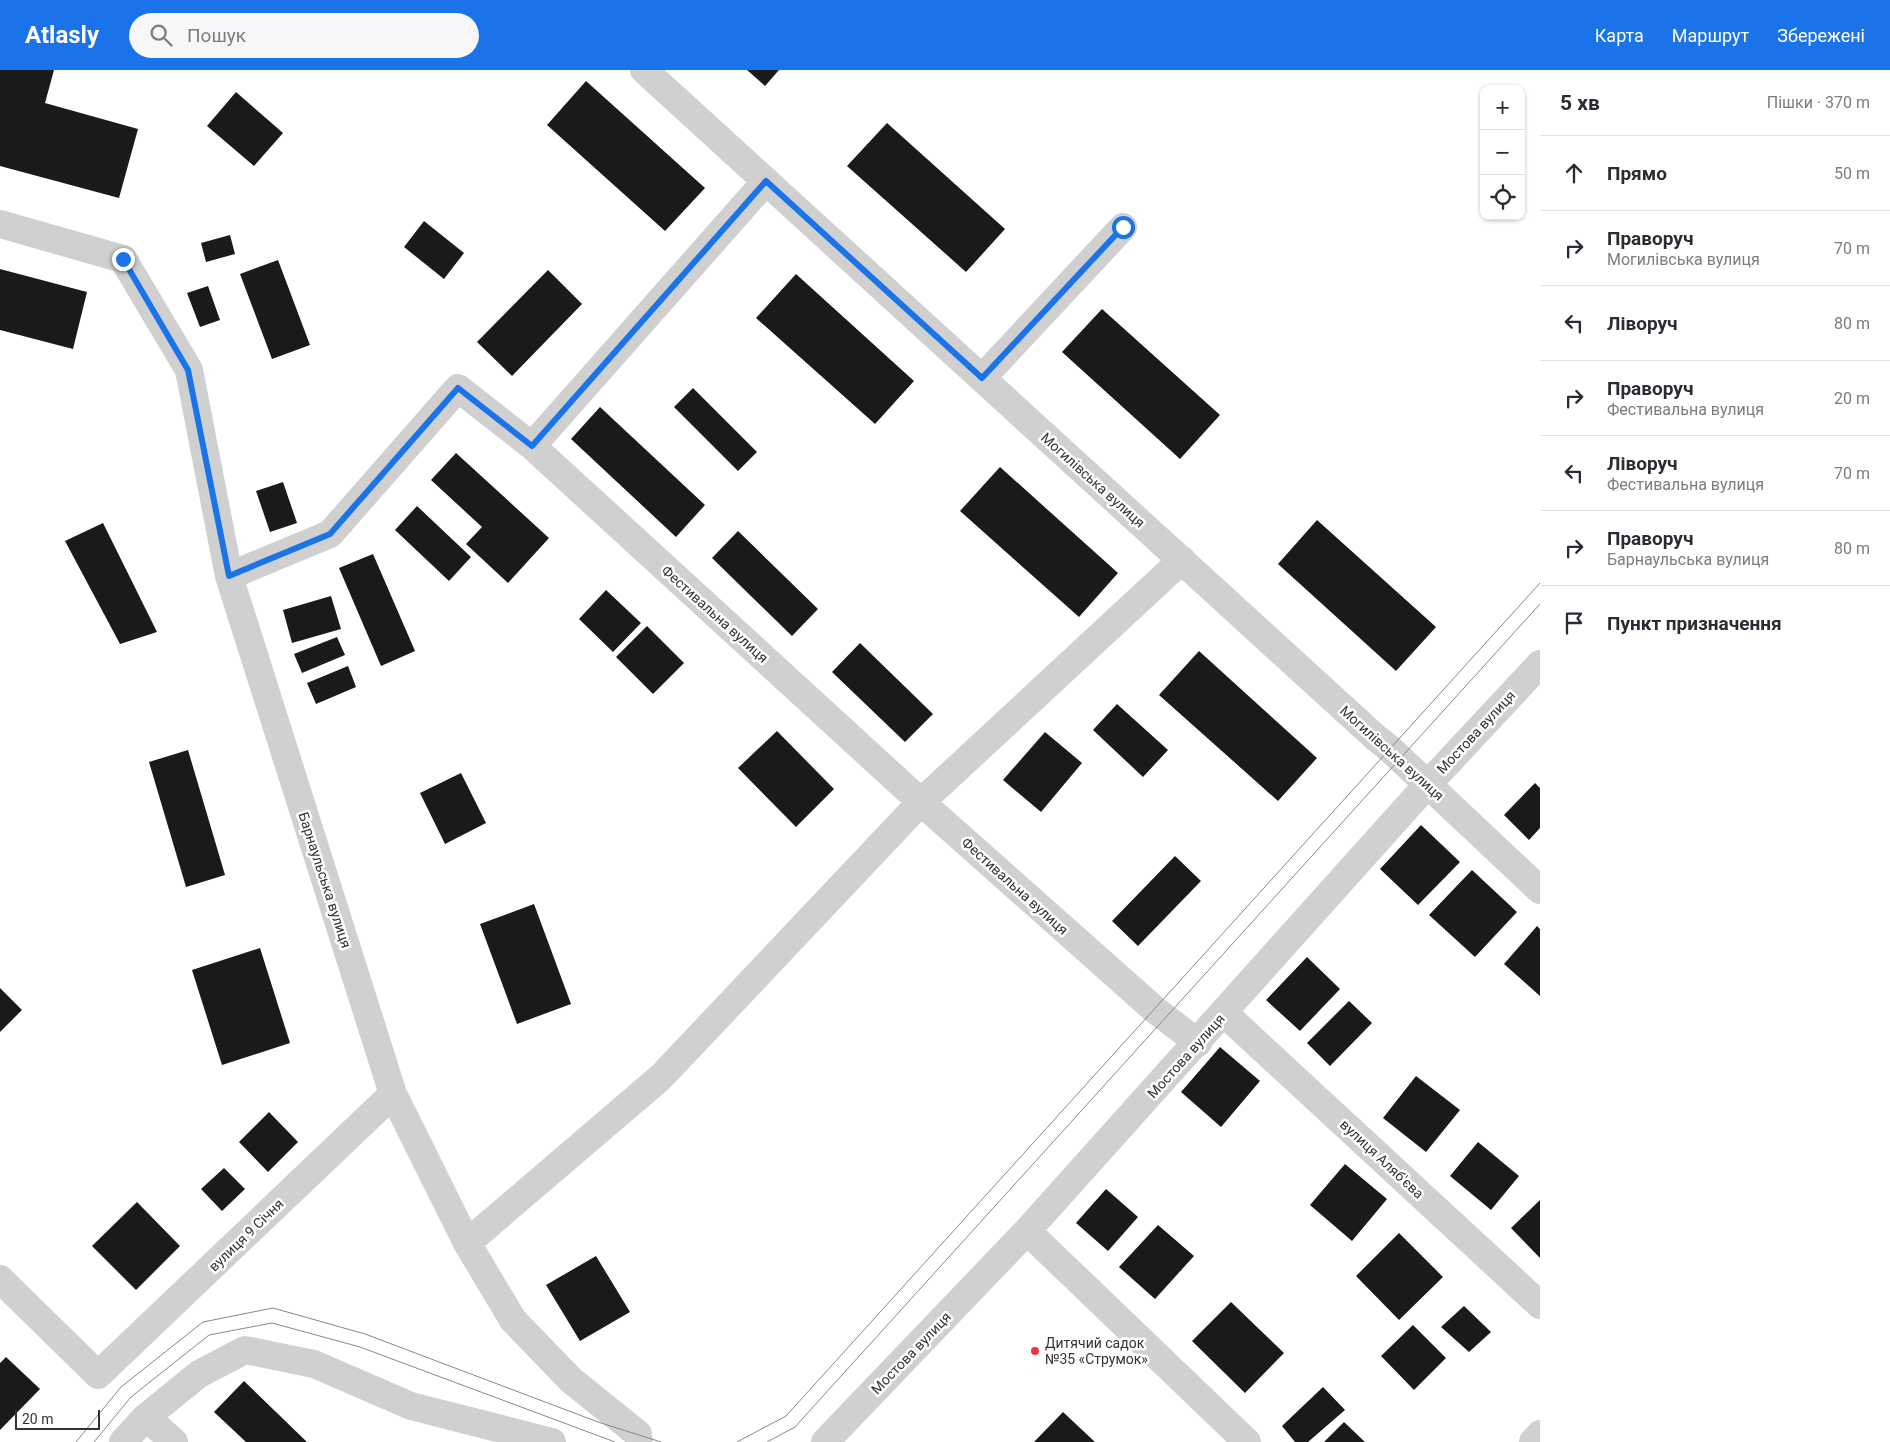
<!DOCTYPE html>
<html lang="uk">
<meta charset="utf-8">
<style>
:root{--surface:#fff;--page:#f7f7f7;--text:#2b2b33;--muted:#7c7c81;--line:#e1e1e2;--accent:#1a73e8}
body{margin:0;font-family:Roboto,sans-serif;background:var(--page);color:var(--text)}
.controls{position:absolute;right:15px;top:15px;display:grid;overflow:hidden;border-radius:10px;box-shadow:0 1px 4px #0004}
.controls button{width:45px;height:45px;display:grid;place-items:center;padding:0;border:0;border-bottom:1px solid var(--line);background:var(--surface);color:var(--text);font:25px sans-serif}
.scale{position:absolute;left:15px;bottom:12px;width:85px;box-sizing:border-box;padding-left:5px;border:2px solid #333;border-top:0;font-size:14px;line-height:18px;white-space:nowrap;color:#333;-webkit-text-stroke:4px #fff;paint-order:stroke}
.stop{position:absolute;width:15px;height:15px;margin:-11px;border:4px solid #1a73e8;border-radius:50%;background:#fff}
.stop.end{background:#1a73e8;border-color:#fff;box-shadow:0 1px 5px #0008}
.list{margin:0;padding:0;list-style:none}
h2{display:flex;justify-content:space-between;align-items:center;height:65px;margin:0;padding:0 20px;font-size:21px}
h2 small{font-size:16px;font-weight:400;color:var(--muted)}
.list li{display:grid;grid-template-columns:32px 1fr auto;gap:15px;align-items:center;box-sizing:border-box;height:75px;padding:0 20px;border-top:1px solid var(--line)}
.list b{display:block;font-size:19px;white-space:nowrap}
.list p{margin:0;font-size:16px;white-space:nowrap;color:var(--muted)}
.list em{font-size:16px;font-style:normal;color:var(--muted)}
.icon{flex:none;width:28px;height:28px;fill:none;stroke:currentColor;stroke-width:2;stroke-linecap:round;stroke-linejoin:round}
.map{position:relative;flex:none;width:1540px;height:1372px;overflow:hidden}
header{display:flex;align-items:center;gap:30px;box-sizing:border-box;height:70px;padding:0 25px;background:var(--accent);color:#fff}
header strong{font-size:24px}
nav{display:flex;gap:28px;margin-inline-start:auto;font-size:18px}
.search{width:350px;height:45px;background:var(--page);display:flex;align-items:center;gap:12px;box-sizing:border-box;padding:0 18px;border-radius:28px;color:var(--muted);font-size:19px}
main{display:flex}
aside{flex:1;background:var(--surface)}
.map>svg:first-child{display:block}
.building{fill:#1a1a1a}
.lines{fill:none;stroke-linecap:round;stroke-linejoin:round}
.minor{stroke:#d0d0d0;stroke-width:28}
.tram{stroke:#888;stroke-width:1}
.route{stroke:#1a73e8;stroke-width:6}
.poi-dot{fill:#e63946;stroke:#fff;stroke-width:2}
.labels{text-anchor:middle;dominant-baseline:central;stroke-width:5;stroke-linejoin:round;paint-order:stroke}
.street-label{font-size:14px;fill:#333;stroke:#fff}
.poi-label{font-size:14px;fill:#333;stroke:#fff;text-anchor:start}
</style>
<header>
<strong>Atlasly</strong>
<div class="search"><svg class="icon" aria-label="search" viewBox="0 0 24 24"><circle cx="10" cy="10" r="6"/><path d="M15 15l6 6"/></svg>Пошук</div>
<nav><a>Карта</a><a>Маршрут</a><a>Збережені</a></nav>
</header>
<main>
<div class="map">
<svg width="1540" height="1372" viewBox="0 0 1540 1372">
<rect width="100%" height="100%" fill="#fff"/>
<path class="building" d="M0 0H54L45 33 138 59 119 128 0 96Z
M747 0H779L765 16Z
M586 11 705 118 665 161 547 55Z
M236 22 283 63 254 96 207 56Z
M887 53 1005 159 966 202 847 96Z
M424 151 464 183 444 209 404 177Z
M230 165 235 184 206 192 201 173Z
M278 190 310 275 272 289 240 204Z
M0 199 87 222 73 279 0 260Z
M548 200 582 234 512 306 477 272Z
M796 204 914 311 875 354 756 248Z
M208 216 220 250 200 257 187 223Z
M1102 239 1220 345 1180 389 1062 282Z
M693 318 757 382 738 401 674 337Z
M600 337 705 435 676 467 571 369Z
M456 383 549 468 508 513 466 474 482 457 431 410Z
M1000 397 1118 503 1079 547 960 441Z
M283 412 297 453 270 462 256 421Z
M417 436 471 487 449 511 395 460Z
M1317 450 1436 557 1396 601 1278 494Z
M103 453 157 562 120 574 65 471Z
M738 461 818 539 792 566 712 488Z
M373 484 415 581 381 596 339 498Z
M606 520 641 553 613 582 579 549Z
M331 526 341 559 292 573 283 540Z
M647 556 684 593 653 624 616 587Z
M337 567 345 585 302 603 294 584Z
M860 573 933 644 905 672 832 602Z
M1199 581 1317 688 1278 731 1159 625Z
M348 596 356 617 316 634 307 613Z
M1117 634 1168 680 1143 707 1093 660Z
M777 661 834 719 796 757 738 698Z
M1045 662 1082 693 1041 742 1003 710Z
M188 680 225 805 186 817 149 692Z
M461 703 486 753 445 774 420 723Z
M1535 713 1540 718V758L1529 770 1504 745Z
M1421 755 1460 792 1418 835 1380 799Z
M1175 786 1201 811 1138 876 1112 851Z
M1472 800 1517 842 1475 887 1429 845Z
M534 834 571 934 517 954 480 854Z
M1537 856 1540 859V926L1504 894Z
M260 878 290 973 222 995 192 900Z
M1307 887 1340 919 1300 961 1266 930Z
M0 918 22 940 0 962Z
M1349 931 1372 953 1330 996 1307 973Z
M1220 977 1260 1011 1221 1057 1181 1022Z
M1416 1006 1460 1040 1426 1082 1383 1048Z
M269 1042 298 1072 268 1102 239 1072Z
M1478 1072 1519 1106 1491 1140 1450 1106Z
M1345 1094 1387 1129 1352 1171 1310 1135Z
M224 1098 245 1119 222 1141 201 1119Z
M1106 1119 1138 1147 1108 1181 1076 1153Z
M1540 1130V1188L1511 1158Z
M137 1132 180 1176 136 1220 92 1176Z
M1158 1155 1194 1186 1155 1229 1119 1197Z
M1399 1163 1443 1207 1399 1250 1356 1206Z
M596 1186 630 1242 580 1271 546 1215Z
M1231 1232 1284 1283 1245 1323 1192 1271Z
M1464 1236 1491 1262 1469 1282 1441 1257Z
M1413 1255 1446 1288 1414 1320 1381 1286Z
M6 1287 40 1319 0 1360V1293Z
M244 1311 307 1372H246L214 1342Z
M1323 1317 1345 1340 1308 1372H1295L1282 1356Z
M1063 1342 1095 1372H1034Z
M1344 1352 1365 1372H1324Z"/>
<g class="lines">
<path class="minor" d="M644 0 1375 667 1390 679 1540 820
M0 154 123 189 189 300 229 506 393 1024 467 1173 513 1250 571 1310 638 1364 639 1372
M982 308 1123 157
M532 376 766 111
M229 506 330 464 458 318 532 376 921 732 1154 939 1198 973
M1224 943 1540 1235
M1027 1161 1247 1372
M467 1173 661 1007 921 732 1182 490
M0 1209 98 1305 393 1024
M146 1347 174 1372
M123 1372 146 1347 199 1304 245 1280 314 1294 411 1336 552 1372
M825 1372 1027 1161 1427 715 1540 594
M1533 1372 1540 1364"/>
<path class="tram" d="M76 1372 121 1317 203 1252 273 1238 365 1264 598 1352 661 1372
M94 1372 131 1327 209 1265 272 1253 360 1277 615 1372
M737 1372 786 1346 1540 513
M767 1372 795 1357 1540 534"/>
</g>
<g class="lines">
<path class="route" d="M123 189 188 300 229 506 330 464 458 318 532 376 766 111 982 308 1123 157"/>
</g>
<circle class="poi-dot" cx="1035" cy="1281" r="5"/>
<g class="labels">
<g class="street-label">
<text transform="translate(1093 410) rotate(42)">Могилівська вулиця</text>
<text transform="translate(715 544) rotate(42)">Фестивальна вулиця</text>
<text transform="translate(1476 662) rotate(-47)">Мостова вулиця</text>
<text transform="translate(1392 683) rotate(42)">Могилівська вулиця</text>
<text transform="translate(325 810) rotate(72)">Барнаульська вулиця</text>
<text transform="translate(1015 816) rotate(42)">Фестивальна вулиця</text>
<text transform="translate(1186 986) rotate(-48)">Мостова вулиця</text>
<text transform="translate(1382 1089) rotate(43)">вулиця Аляб'єва</text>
<text transform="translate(246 1165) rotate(-44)">вулиця 9 Січня</text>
<text transform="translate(911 1283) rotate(-46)">Мостова вулиця</text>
</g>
<g class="poi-label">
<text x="1045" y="1273">Дитячий садок<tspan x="1045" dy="16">№35 «Струмок»</tspan></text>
</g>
</g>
</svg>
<div class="controls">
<button>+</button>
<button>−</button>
<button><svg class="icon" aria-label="locate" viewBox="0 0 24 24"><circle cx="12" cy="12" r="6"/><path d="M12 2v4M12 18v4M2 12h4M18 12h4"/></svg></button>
</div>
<div class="scale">20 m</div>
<div class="stop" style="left:1123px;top:157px"></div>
<div class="stop end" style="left:123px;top:189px"></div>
</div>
<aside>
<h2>5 хв<small>Пішки · 370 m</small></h2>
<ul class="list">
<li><svg class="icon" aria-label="ahead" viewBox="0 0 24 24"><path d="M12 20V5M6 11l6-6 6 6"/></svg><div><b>Прямо</b></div><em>50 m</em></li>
<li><svg class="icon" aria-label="right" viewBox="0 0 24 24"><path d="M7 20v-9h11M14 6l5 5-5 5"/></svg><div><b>Праворуч</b><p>Могилівська вулиця</p></div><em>70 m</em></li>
<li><svg class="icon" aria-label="left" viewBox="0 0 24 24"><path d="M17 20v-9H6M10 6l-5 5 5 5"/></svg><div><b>Ліворуч</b></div><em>80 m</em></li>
<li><svg class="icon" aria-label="right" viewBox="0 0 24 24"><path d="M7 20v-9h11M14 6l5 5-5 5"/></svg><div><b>Праворуч</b><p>Фестивальна вулиця</p></div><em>20 m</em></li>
<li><svg class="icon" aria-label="left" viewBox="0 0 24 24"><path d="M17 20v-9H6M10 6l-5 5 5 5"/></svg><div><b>Ліворуч</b><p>Фестивальна вулиця</p></div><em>70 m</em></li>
<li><svg class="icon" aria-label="right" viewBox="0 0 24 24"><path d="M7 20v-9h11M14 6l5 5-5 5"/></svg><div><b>Праворуч</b><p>Барнаульська вулиця</p></div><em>80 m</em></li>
<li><svg class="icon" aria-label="arrive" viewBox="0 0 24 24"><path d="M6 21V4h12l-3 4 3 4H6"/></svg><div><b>Пункт призначення</b></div></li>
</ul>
</aside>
</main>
